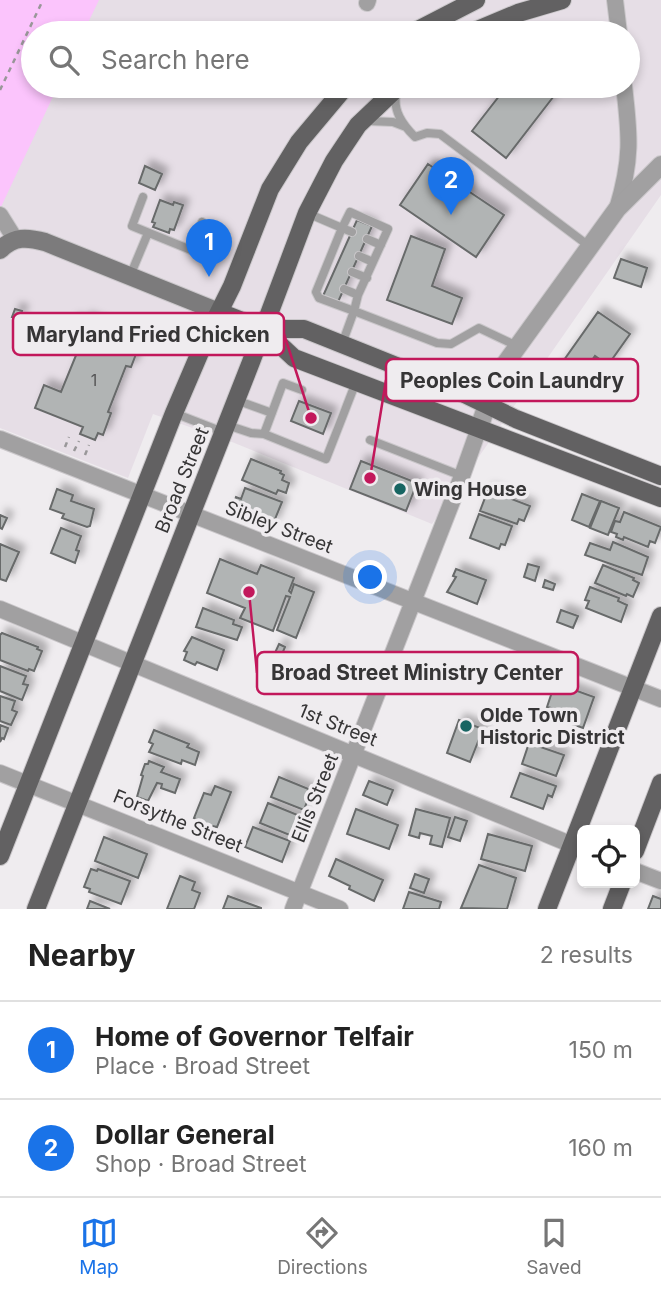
<!DOCTYPE html>
<meta charset="utf-8">
<style>
:root{--surface:#fff;--page:#f2f2f2;--text:#222;--muted:#767676;--line:#e0e0e0;--accent:#1a73e8}
body{margin:0;font-family:Inter,sans-serif;background:var(--page);color:var(--text)}
.controls{position:absolute;right:21px;bottom:21px;display:grid;overflow:hidden;border-radius:10px;box-shadow:0 4px 10px #0003}
.controls button{width:63px;height:63px;display:grid;place-items:center;padding:0;border:0;border-bottom:2px solid var(--line);background:var(--surface);color:var(--text);font:35px sans-serif}
.you{position:absolute;left:371px;top:578px;width:24px;height:24px;margin:-18px;border:5px solid #fff;border-radius:50%;background:#1a73e8;box-shadow:0 0 0 10px #1a73e833}
.badge{display:grid;place-items:center;width:46px;height:46px;border-radius:50%;background:var(--accent);color:#fff;font-size:23px;font-weight:700}
.pin{position:absolute;translate:-50% -58px;filter:drop-shadow(0 2px 4px #0008)}
.pin::after{content:'';position:absolute;top:37px;width:24px;height:21px;background:inherit;clip-path:polygon(0 0,100% 0,50% 100%)}
.list{margin:0;padding:0;list-style:none}
h2{display:flex;justify-content:space-between;align-items:center;height:91px;margin:0;padding:0 28px;font-size:30px}
h2 small{font-size:23px;font-weight:400;color:var(--muted)}
.list li{display:grid;grid-template-columns:46px 1fr auto;gap:21px;align-items:center;box-sizing:border-box;height:98px;padding:0 28px;border-top:2px solid var(--line)}
.list b{display:block;font-size:26px;white-space:nowrap}
.list p{margin:0;font-size:23px;white-space:nowrap;color:var(--muted)}
.list em{font-size:23px;font-style:normal;color:var(--muted)}
.icon{flex:none;width:38px;height:38px;fill:none;stroke:currentColor;stroke-width:2;stroke-linecap:round;stroke-linejoin:round}
.map{position:relative;flex:none;width:661px;height:909px;overflow:hidden}
.search{position:absolute;background:var(--surface);box-shadow:0 4px 10px #0003;left:21px;right:21px;top:21px;height:77px;display:flex;align-items:center;gap:18px;box-sizing:border-box;padding:0 24px;border-radius:38px;color:var(--muted);font-size:26px}
.sheet{height:287px;background:var(--surface)}
nav{display:flex;justify-content:space-around;align-items:center;box-sizing:border-box;height:98px;border-top:2px solid var(--line);background:var(--surface);font-size:19px;color:var(--muted)}
nav a{display:grid;justify-items:center;gap:4px}
nav .on{color:var(--accent)}
.map>svg:first-child{display:block}
.built{fill:#e6dee6;fill-rule:evenodd}
.green{fill:#fbc4fc}
.building{fill:#b1b4b4;stroke:#676a6a;stroke-width:2;filter:url(#shadow)}
.lines{fill:none;stroke-linecap:round;stroke-linejoin:round}
.service-casing{stroke:#cac7ca;stroke-width:10}
.minor-casing{stroke:#cac7ca;stroke-width:18}
.tertiary-casing{stroke:#cac7ca;stroke-width:20}
.secondary-casing{stroke:#cac7ca;stroke-width:20}
.primary-casing{stroke:#cac7ca;stroke-width:20}
.path{stroke:#999799;stroke-width:2.5;stroke-dasharray:5 5;stroke-linecap:butt}
.service{stroke:#a1a0a1;stroke-width:8}
.minor{stroke:#a1a0a1;stroke-width:16}
.tertiary{stroke:#a1a0a1;stroke-width:18}
.secondary{stroke:#7c7b7c;stroke-width:18}
.primary{stroke:#626162;stroke-width:18}
.poi-dot{fill:#176562;stroke:#efecef;stroke-width:2.5}
.labels{text-anchor:middle;dominant-baseline:central;stroke-width:7;stroke-linejoin:round;paint-order:stroke}
.number-label{font-size:16px;fill:#555556}
.street-label{font-size:19px;fill:#363536;stroke:#efecef}
.poi-label{font-size:19px;font-weight:bold;fill:#363536;stroke:#efecef;text-anchor:start}
.leader{fill:none;stroke:#c2185b;stroke-width:2.5}
.callout-dot{fill:#c2185b;stroke:#efecef;stroke-width:2.5}
.callout{fill:#efecef;stroke:#c2185b;stroke-width:2.5}
.callout-label{font-size:21px;text-anchor:middle;font-weight:bold;fill:#363536}
</style>
<div class="map">
<svg width="661" height="909" viewBox="0 0 661 909">
<defs>
<filter id="shadow"><feDropShadow dx="6" dy="-6" stdDeviation="3.5" flood-color="#0004"/></filter>
</defs>
<rect width="100%" height="100%" fill="#efecef"/>
<path class="built" d="M0 0H661V195L432 524 232 442 153 414 128 478 0 428ZM33 33H628V86H33Z"/>
<path class="green" d="M0 0H99L83 33H33V86H58L0 209Z"/>
<path class="building" d="M507 86H549L557 92 506 158 472 131Z
M428 164 504 215 476 257 400 205Z
M145 166 162 174 155 190 139 183Z
M160 200 173 205 174 202 183 205 174 230 170 229 169 233 153 227 155 223 152 222Z
M357 220 372 226 338 302 323 296Z
M411 236 445 249 432 286 462 298 452 324 387 300Z
M621 259 647 268 641 287 614 278Z
M15 309 22 311 19 319 12 317Z
M598 312 630 334 608 365 595 356 566 397 547 384Z
M85 318 141 341 131 367 126 366 108 412 111 413 103 435 98 433 95 440 80 434 83 427 35 408 44 385 61 392 79 348 73 346 76 339 68 335 73 320 83 324Z
M299 401 331 413 323 434 291 421Z
M251 459 281 471 280 473 284 475 282 480 289 483 286 493 278 490 276 494 242 480Z
M361 461 417 483 406 511 350 489Z
M245 488 282 502 273 524 232 509 236 497 241 499Z
M57 489 73 495 71 501 94 509 90 526 87 527 62 518 64 514 50 509Z
M488 490 530 506 524 521 519 519 517 524 480 511Z
M582 494 600 501 589 527 572 520Z
M601 501 619 508 608 535 590 528Z
M624 512 661 527 655 543 650 541 648 547 624 537 623 540 616 537 617 534 611 532 615 521 620 522Z
M479 514 512 526 505 545 501 544 499 549 470 538Z
M0 515 7 518 2 529 0 528Z
M61 528 81 536 76 550 79 551 75 563 51 553Z
M613 542 648 557 642 575 585 555 590 543 610 550Z
M0 544 19 552 6 581 0 579Z
M220 559 257 574 261 565 294 578 289 591 291 593 294 584 314 592 296 638 277 630 290 597 286 596 273 631 240 618 245 608 207 593Z
M528 564 539 567 535 581 524 577Z
M603 565 634 578 633 580 639 583 633 597 627 594 626 596 595 583Z
M456 569 486 580 477 604 447 592 456 577 453 576Z
M545 580 555 584 553 590 543 587Z
M590 587 619 598 618 601 627 605 621 622 586 608 589 601 585 600Z
M203 608 234 620 233 624 242 627 237 640 196 627Z
M561 610 578 616 573 628 557 622Z
M2 633 38 647 37 649 42 651 34 671 29 669 28 671 0 660V635Z
M192 637 224 650 217 670 197 662 195 665 184 660 187 652 184 651Z
M279 644 285 647 280 659 273 657Z
M0 666 26 676 23 684 28 685 22 700 0 691Z
M555 683 594 697 583 728 552 717 555 709 547 707Z
M0 696 15 701 12 710 17 712 11 725 0 721Z
M459 720 483 729 470 762 447 753Z
M0 725 8 728 4 739 2 738 0 742Z
M154 730 189 744 187 747 199 752 195 765 182 760 181 764 149 752 153 744 149 742Z
M529 743 564 755 556 776 522 764Z
M149 761 164 767 161 772 180 779 175 793 161 788 162 784 157 783 148 801 137 797 143 776 141 775 145 764H148Z
M520 773 556 786 552 797 548 795 543 809 511 797Z
M279 777 311 790 304 810 271 797Z
M369 781 393 790 387 805 363 795Z
M215 786 231 792 217 827 212 826 210 831 196 825 198 820 194 818 204 793 211 795Z
M268 803 300 816 292 836 260 823Z
M356 809 398 825 389 849 347 834Z
M416 809 450 818 442 847 430 844 432 836 420 833 419 838 409 835Z
M455 817 467 821 460 841 448 837Z
M253 827 290 841 282 862 245 847Z
M488 834 532 846 525 871 481 859Z
M104 837 147 854 138 878 95 861Z
M336 859 383 880 374 901 349 889 350 886 329 876Z
M479 865 516 878 507 909 461 908Z
M91 869 97 871 98 869 130 881 121 904 89 892 90 889 84 887Z
M415 874 429 879 424 893 410 888Z
M180 876 195 882 192 890 200 893 194 909H167Z
M409 892 441 902 439 909H403Z
M228 896 261 908V909H223Z
M653 896 661 899V909H648Z
M90 901 110 909H87Z"/>
<g class="lines">
<defs>
<path id="service" d="M396 93C393 111 402 124 415 137L427 133 440 134 589 246
M368 121 393 122 406 127
M143 197 132 226 191 250 202 222
M307 213 342 228 316 292 319 298 354 311 358 295 388 229 350 212 342 228 352 232
M367 239 381 245
M359 256 373 262
M352 272 367 278
M130 276 148 233
M344 289 358 295
M342 344 354 311 437 343 451 344 479 328 517 346
M302 390 283 383 264 434 326 459 356 382
M236 400 272 413
M174 413 223 432
M227 425 251 433 264 434
M370 440 462 476"/>
<path id="minor" d="M615 0 619 33
M367 3 368 0
M617 209C632 160 630 136 624 86
M0 215 15 239
M0 439 661 699
M0 609 582 849
M0 773 340 909
M635 871 661 881
M293 909 462 476 479 428"/>
<path id="tertiary" d="M479 428 495 382 505 364 617 209 661 165"/>
<path id="secondary" d="M0 250C14 236 27 237 45 242L219 312"/>
<path id="primary" d="M412 33 476 0
M470 33 518 13 562 0
M219 312 263 329H304L454 389 516 419 661 476
M263 329 294 358 661 498
M635 851 661 783
M0 856 174 413 207 336 232 286 270 189 299 142 346 86
M36 909 251 362 307 213 334 161 358 125 399 86
M547 909 661 616
M612 909 622 883"/>
</defs>
<use href="#service" class="service-casing"/>
<use href="#minor" class="minor-casing"/>
<use href="#tertiary" class="tertiary-casing"/>
<use href="#secondary" class="secondary-casing"/>
<use href="#primary" class="primary-casing"/>
<path class="path" d="M0 90 43 0
M65 447 69 437
M74 451 79 441
M85 455 89 445"/>
<use href="#service" class="service"/>
<use href="#minor" class="minor"/>
<use href="#tertiary" class="tertiary"/>
<use href="#secondary" class="secondary"/>
<use href="#primary" class="primary"/>
</g>
<g class="poi-dot">
<circle cx="400" cy="489" r="7"/>
<circle cx="466" cy="726" r="7"/>
</g>
<g class="labels">
<g class="number-label">
<text x="94" y="380">1</text>
</g>
<g class="street-label">
<text transform="translate(182 480) rotate(-68)">Broad Street</text>
<text transform="translate(279 527) rotate(21)">Sibley Street</text>
<text transform="translate(338 725) rotate(22)">1st Street</text>
<text transform="translate(315 798) rotate(-68)">Ellis Street</text>
<text transform="translate(178 821) rotate(22)">Forsythe Street</text>
</g>
<g class="poi-label">
<text x="414" y="489">Wing House</text>
<text x="480" y="715">Olde Town<tspan x="480" dy="22">Historic District</tspan></text>
</g>
</g>
<path class="leader" d="M311 418L284 334M370 478L386 380M249 592L257 673"/>
<g class="callout-dot">
<circle cx="311" cy="418" r="7"/>
<circle cx="370" cy="478" r="7"/>
<circle cx="249" cy="592" r="7"/>
</g>
<g class="callout">
<rect x="13" y="313" width="271" height="42" rx="7"/>
<rect x="386" y="359" width="252" height="42" rx="7"/>
<rect x="257" y="652" width="321" height="42" rx="7"/>
</g>
<g class="callout-label">
<text x="148" y="342">Maryland Fried Chicken</text>
<text x="512" y="388">Peoples Coin Laundry</text>
<text x="417" y="680">Broad Street Ministry Center</text>
</g>
</svg>
<div class="controls">
<button><svg class="icon" aria-label="locate" viewBox="0 0 24 24"><circle cx="12" cy="12" r="6"/><path d="M12 2v4M12 18v4M2 12h4M18 12h4"/></svg></button>
</div>
<div class="you"></div>
<div class="pin badge" style="left:209px;top:277px">1</div>
<div class="pin badge" style="left:451px;top:215px">2</div>
<div class="search"><svg class="icon" aria-label="search" viewBox="0 0 24 24"><circle cx="10" cy="10" r="6"/><path d="M15 15l6 6"/></svg>Search here</div>
</div>
<section class="sheet">
<h2>Nearby<small>2 results</small></h2>
<ul class="list">
<li><span class="badge">1</span><div><b>Home of Governor Telfair</b><p>Place · Broad Street</p></div><em>150 m</em></li>
<li><span class="badge">2</span><div><b>Dollar General</b><p>Shop · Broad Street</p></div><em>160 m</em></li>
</ul>
</section>
<nav>
<a class="on"><svg class="icon" aria-label="map" viewBox="0 0 24 24"><path d="M3 6l6-2 6 2 6-2v14l-6 2-6-2-6 2zM9 4v14M15 6v14"/></svg>Map</a>
<a><svg class="icon" aria-label="directions" viewBox="0 0 24 24"><path d="M12 3l9 9-9 9-9-9zM9 14v-3h6M13 9l2 2-2 2"/></svg>Directions</a>
<a><svg class="icon" aria-label="saved" viewBox="0 0 24 24"><path d="M7 4h10v16l-5-4-5 4z"/></svg>Saved</a>
</nav>
